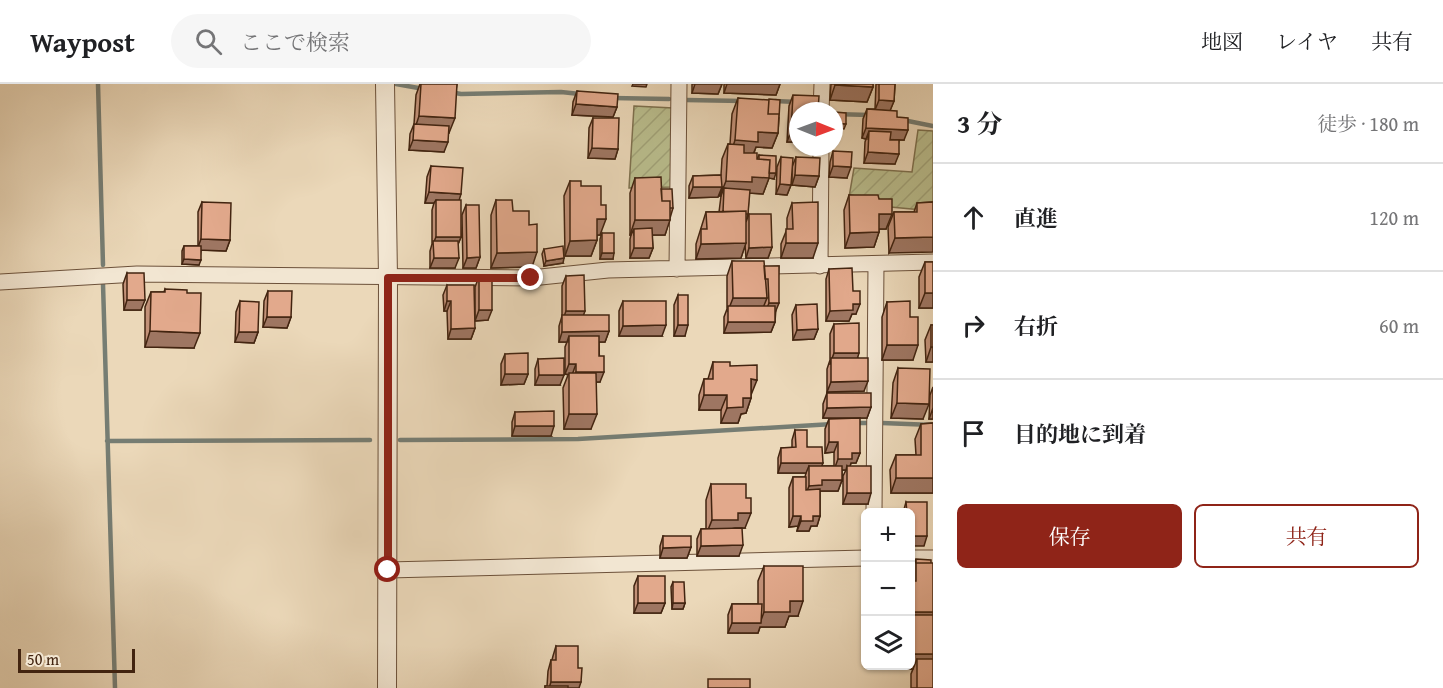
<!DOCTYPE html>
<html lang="ja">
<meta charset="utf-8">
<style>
:root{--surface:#fff;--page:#f6f6f6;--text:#202124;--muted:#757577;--line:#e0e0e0;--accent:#8f2418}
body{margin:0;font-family:"Gentium Book Plus","Noto Serif JP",serif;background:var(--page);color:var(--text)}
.controls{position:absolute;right:18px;bottom:18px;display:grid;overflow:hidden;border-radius:9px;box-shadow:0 2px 4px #0004}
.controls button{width:54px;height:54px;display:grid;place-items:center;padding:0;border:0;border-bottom:2px solid var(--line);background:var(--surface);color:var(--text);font:30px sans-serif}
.compass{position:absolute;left:789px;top:18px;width:54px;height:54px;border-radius:50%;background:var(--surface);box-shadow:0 2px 4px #0004;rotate:91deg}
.scale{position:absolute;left:18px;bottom:15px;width:117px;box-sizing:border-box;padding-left:6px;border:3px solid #422410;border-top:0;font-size:16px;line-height:21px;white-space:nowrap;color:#422410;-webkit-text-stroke:4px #f2e6d2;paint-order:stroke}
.stop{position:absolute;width:18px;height:18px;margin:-14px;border:4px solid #8f2418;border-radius:50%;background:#fff}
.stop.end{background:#8f2418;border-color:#fff;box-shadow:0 2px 6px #0008}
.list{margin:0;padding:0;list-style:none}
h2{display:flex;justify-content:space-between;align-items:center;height:78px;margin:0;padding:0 24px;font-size:26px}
h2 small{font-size:20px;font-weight:400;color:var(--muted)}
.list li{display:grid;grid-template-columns:39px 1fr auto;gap:18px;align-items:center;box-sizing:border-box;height:108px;padding:0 24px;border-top:2px solid var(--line)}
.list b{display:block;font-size:22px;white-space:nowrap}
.list em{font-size:20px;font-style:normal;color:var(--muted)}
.actions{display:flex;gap:12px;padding:18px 24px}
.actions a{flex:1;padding:14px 0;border:2px solid var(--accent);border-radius:9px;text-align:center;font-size:21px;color:var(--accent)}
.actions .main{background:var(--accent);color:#fff}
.icon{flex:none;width:33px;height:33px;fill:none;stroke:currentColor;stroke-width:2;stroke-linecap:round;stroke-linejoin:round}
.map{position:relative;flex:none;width:933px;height:604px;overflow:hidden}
header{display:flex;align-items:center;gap:36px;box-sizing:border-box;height:84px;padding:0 30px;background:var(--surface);border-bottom:2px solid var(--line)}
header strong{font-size:28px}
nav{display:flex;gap:33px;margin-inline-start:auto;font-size:21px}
.search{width:420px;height:54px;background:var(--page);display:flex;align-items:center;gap:15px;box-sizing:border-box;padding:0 21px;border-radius:33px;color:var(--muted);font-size:22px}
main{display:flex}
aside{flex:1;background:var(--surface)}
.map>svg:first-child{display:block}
.garden{fill:url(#garden-furrows);stroke:#7e714f;stroke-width:1.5}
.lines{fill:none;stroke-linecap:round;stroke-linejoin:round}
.stream{stroke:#767d73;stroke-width:4.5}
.minor-casing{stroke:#6c513a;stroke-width:17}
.tertiary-casing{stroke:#6c513a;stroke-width:20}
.minor{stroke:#f2e6d2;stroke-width:15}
.tertiary{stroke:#f2e6d2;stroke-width:18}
.wall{fill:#c29178;stroke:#422410;stroke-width:1.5}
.shaded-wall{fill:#9e7662;stroke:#422410;stroke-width:1.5}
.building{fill:#e2a98c;stroke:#422410;stroke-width:1.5}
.route{stroke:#8f2418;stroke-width:8}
</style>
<header>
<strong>Waypost</strong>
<div class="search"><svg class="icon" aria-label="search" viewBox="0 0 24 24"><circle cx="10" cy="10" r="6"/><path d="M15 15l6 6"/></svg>ここで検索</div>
<nav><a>地図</a><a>レイヤ</a><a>共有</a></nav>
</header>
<main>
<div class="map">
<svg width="933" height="604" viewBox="0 0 933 604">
<defs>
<pattern id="garden-furrows" width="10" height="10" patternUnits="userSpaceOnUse" patternTransform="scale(1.5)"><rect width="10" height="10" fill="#babe8e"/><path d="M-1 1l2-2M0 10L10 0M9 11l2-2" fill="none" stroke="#a1a379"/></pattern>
</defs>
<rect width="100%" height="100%" fill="#ebd8b9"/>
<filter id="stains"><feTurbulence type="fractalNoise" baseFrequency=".00333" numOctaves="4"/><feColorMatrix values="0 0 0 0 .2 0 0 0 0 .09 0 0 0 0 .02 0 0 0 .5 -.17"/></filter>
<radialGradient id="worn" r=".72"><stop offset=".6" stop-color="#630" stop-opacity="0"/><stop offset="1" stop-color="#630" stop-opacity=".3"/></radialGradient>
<path class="garden" d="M634 22 673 24 672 103 629 104Z
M918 46 933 47V127L848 119 854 84 912 88Z"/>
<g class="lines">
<path class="stream" d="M98 0 103 181
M396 0 424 5
M450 8 461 10 561 8 580 10
M612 14 669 15
M686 16 743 17
M775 17 797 18
M834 30 869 31
M903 36 933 42
M103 200 115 604
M853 339H866
M882 339 933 341
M400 356 578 355 833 340
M107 357 370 356"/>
<defs>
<path id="minor" d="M821 27 822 0
M820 182 821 63
M677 185 679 0
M0 198 137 190 531 194 608 186 933 178
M874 428 876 180
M910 474H933
M388 486 866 474"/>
<path id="tertiary" d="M385 0 388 193 387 604"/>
</defs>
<use href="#minor" class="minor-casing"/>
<use href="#tertiary" class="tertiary-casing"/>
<use href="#minor" class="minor"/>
<use href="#tertiary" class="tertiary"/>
</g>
<path class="wall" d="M420 0H457L449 49H448L444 68 409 66 410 50 414 40 416 11Z
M692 0H722L718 10 692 9Z
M724 0H780L776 11 724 9Z
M831 0H873V3L867 18 830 16Z
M876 0H895L894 17 890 26 897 33 904 56H899L895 80 864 79 865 58 866 55 862 54 863 35 867 25H875Z
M577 7 617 23 613 33 572 31 573 18Z
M793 11 798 58H787L789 22Z
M738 14 779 34 778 49 772 64 756 63 754 69 757 75 759 71 774 95 769 94 763 110 749 109 748 130 746 137V138L749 130 772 163 768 174H746L745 161 741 174 696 175V160L706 128H719L721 112H720V106L718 113 689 114V102L693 92 721 91 722 75 728 60H730L732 30Z
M593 34 618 65 615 75 588 74 589 44Z
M833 67 847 94 829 93 830 78Z
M781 73 791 101 787 111 776 110 777 83Z
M796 73 819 92 815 103 792 101V83Z
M431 82 459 116 461 153 458 160 455 184H430V167L432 160V126L434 119H425L427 93Z
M635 94 661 105 673 124 665 151H652L653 164 649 174H630V155L631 151H630V109Z
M570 97 581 102 600 151H597V156L591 172H565L564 112Z
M849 111 879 115 886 145H879V148L874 163 845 164 844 126Z
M496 116 513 127 529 141 532 183 491 184V131Z
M202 118 230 156 226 167 201 166 199 181 182 180V167L184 162H198V128Z
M933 118 889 169 888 143 894 128H914L917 119Z
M792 119 813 174H781V160L787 145V134Z
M466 121 480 173 476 184H463L462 131Z
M602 149 613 175H600V155Z
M544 165 563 179 544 182 542 170Z
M732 177 764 183 779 182 775 238 771 248 724 249V233L727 225V192Z
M925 178H933V224H919V193Z
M829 185 853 207 856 230H852L849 237H826V195Z
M127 189 141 226H124L123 200Z
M566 192 583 231 609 247 605 258H599L600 298H596L591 345H564L563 304 568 291 565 290V263L567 258H559V242L562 232V202Z
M479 193 488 236 475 237V203Z
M447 201 475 244 471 255H448L447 227H444L443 211Z
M165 205 194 264 145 263V223L151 208H164Z
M268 207 291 233 287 244 263 243 264 217Z
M678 211 685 252H674V221Z
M240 217 258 248 254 259 235 258 236 228Z
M623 217 662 252H619V227Z
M887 218 910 233 913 276H882V233Z
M796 221 818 245 814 255 793 256 792 231Z
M834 240 858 274 864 307 827 308V285L830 276V250Z
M931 241H933V278H926L925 256Z
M505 270 528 290 524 300 501 301V280Z
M538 275 560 301H535V285Z
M713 278 730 282 751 311V314L746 329 741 330 738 339H721V326H699V311L704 295H708Z
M898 284 923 335 891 334 893 299Z
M933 303V335H929L930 311Z
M827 309 871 323 867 334H823V320Z
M515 328 551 352H512V338Z
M829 335 860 369 856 379H851L850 382 868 420H843V392L846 386H842V396L838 407H820V432L817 442H811L809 447H797L798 442 789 443V404L793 393H805L806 389H778V374L781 364H792V356L795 346 821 382H834V368L825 369V345Z
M933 339V409H891L890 386 896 371H916L915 355 921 340Z
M711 400 745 444H735L739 472H697V455L701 445H706V416Z
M906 418 924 462 910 429H903Z
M663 452 691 463 687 474H660V462Z
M916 475 933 604H911V590L913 585H904V582H910L911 494 914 486V481Z
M764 482 798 532H789L785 543H760L758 549H728V531L732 520H758V497Z
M638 492 665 519 661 529H634V502Z
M673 498 685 519 683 525H672L671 503Z
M556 562 578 584 579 604H545V602H547L548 587 551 576H552L553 572Z"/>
<path class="shaded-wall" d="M633 0H647L646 3 632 2Z
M695 0H722L718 10 692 9Z
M727 0H780L776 11 724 9Z
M835 1 873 3 867 18 830 16Z
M879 16 894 17 890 27 875 26Z
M576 20 617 23 613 33 572 31Z
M419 32 455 34 449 49 414 47Z
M834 39 846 40 844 45 834 44Z
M866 44 908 46 904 56 868 55 869 47 866 55 862 54Z
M791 47 798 48V58H787Z
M758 48 778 49 772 64 756 63 752 73 730 72 735 56Z
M413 56 448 58 444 68 409 66Z
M802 63H813L812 64H801Z
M592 64 618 65 615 75 588 74Z
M868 68 899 70 895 80 864 79Z
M833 82 851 83 847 94 829 93Z
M768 89H776L774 95 769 94 763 110 748 109 724 104 721 112H720L726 97 752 93Z
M795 91 819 92 815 103 792 101Z
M780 100 791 101 787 111 776 110Z
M693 103H722L718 113 689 114Z
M429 108 461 110 458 120 436 116 434 119H425Z
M879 130H892L886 145H873Z
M597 135H606L600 151H591Z
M635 136H670L665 151H634V145L631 151H630Z
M879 148 874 163 845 164 850 149Z
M436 153H461L457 163 433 160Z
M933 153V168L889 169 895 154Z
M201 155 230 156 226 167 197 166Z
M597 156 591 172H565L570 157Z
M746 159 741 174 696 175 701 160Z
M786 159H818L813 174H781Z
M772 163 768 174H746L749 164Z
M634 164H653L649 174H630Z
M537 168 532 183 491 184 497 169Z
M602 169H614L613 175H600Z
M480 173 476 184H463L467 174Z
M434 174H459L455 184H430Z
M564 174 563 179 544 182 546 177Z
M184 175 201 176 199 181 182 180Z
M925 209H933V224H919Z
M733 214H767L761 229 728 227Z
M127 216H145L141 226H124Z
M447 217H451L447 227H444Z
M769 219H779L775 229H765Z
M853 220H860L856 230H852L849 237H826L830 227Z
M479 226H492L488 236 475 237Z
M566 227H585L581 238H562Z
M267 233H291L287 244 263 243Z
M728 238H775L771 248 724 249Z
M666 241 662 252H619L623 242Z
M678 241H688L685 252H674Z
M475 244 471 255H448L451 245Z
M818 245 814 255 793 256 797 246Z
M150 247 200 249 194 264 145 263Z
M609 247 605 258H569V252L567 258H559L562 248Z
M239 248H258L254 259 235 258Z
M887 261H918L913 276H882Z
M931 263H933V278H926Z
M834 269H859L856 279 830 280Z
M569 280H576L572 291 565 290Z
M576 288H604L600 298H572Z
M505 290H528L524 300 501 301Z
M539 291H564L560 301H535Z
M751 295 757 296 751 311Z
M868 297 864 307 827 308 831 298Z
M704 311H727L721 326H699Z
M743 314H751L746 329 741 330 738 339H721L727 324Z
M897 319 929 320 923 335 891 334Z
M871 323 867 334H823L827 324Z
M933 324V335H929Z
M569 330H597L591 345H564Z
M515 342H554L551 352H512Z
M829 358H838L834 368 825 369Z
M852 369H860L856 379H851L849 386 847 382 846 386H834L838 375Z
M781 379H823L819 389 809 382 806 389H778Z
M896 394H933V409H891Z
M822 396H842L838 407H820L805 412 809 402Z
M847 409H871L868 420H843Z
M738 429H751L745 444H735L706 451 712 436Z
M793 432H801L798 442 789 443Z
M813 432H820L817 442H811L809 447H797L801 437Z
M910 452H927L924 462H910Z
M743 461 739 472H697L701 462Z
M691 463 687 474H660L663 464Z
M790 517H803L798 532H789L785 543H760L758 549H728L732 539H760L764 528Z
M638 519H665L661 529H634Z
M673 519H685L683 525H672Z
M912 528H933V543L910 532Z
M910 570H933V585L917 575 913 585H904L905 582H910Z
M551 598H581L579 604H549Z"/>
<path class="building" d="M421 0H457L455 34 419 32Z
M835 0H873V3L835 1Z
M879 0H895L894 17 879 16Z
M577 7 618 10 617 23 576 20Z
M793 11 819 12 818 27H798V48L791 47Z
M738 14 769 16 768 30H779L778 49 758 48V58L735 56Z
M769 15 780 16 779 34V30H768Z
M867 25 897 27V33L908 34V46L866 44Z
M834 28 846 29V40L834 39Z
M593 34H619L618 65 592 64Z
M414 40 449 42 448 58 413 56Z
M869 47 891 48 890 56H899V70L868 68Z
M728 60 744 61V69H757V75L770 76 769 94 752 93V98L726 97Z
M833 67 852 68 851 83 833 82Z
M759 71 776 72V89H769L770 76 759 75Z
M781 73 793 74 791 101 780 100Z
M796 73 820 74 819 92 795 91Z
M431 82 463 84 461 110 429 108Z
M721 91 722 103H693V92Z
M661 93 662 117H670V136H635V94Z
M570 97H581V102H601V121H606V135H597V156L570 157Z
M724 104 750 106 748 130H746V127L723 128Z
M661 105H672L673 124H670V117H662Z
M849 111H878L879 115H892V130H879V148L850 149Z
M436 116H461V153H436Z
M496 116H512L513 127H529V141L537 140V168L497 169Z
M202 118 231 119 230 156 201 155Z
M818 118V159H786V145H793L792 119Z
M933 118V153L895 154 894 128H917V119Z
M466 121H479L480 173 467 174Z
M746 127V159L701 160V145H707L706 128Z
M749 130H771L772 163 749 164Z
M652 144 653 164H634V145Z
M602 149H614V169H602Z
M433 157H458L459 174H434Z
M184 162H201V176L184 175Z
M563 162 564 174 546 177 544 165Z
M732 177H764L767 214H733Z
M925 178H933V209H925Z
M764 182H779V219H769L768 195H765Z
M852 184 853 207H860V220H853V226L830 227 829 185Z
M127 189H144L145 216H127Z
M584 191 585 227H566V192Z
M479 193H492V226H479Z
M447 201H474L475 244 451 245V217H447Z
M165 205 187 206V209H201L200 249 150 247 151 208H165Z
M268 207H292L291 233H267Z
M678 211H688V241H678Z
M240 217 259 218 258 248H239Z
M623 217H666V241L623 242Z
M910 217V233H918V261H887V218Z
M817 220 818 245 797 246 796 221Z
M728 222H775V238H728Z
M562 231H609V247L562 248Z
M859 239V269H834V240Z
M931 241H933V263H931Z
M569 252H599V272H604V288H576V280H569Z
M528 269V290H505V270Z
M564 274V291H539L538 275Z
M831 274H868V297L831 298Z
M713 278H730V282L757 281V296L751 295V314H743V323L727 324V311H704V295H713Z
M898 284 930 285 929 320 897 319Z
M569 289H596L597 330H569Z
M827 309H871V323L827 324Z
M554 327V342H515V328Z
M860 334V369H852V375H838V358H829V335Z
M933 339V394H896V371H921V340Z
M795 346H807V363H822L823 379H781V364L796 363Z
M809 382H842V396H822V401L809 402Z
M847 382H871V409H847Z
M793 393H806V406L820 405V432H813V437H801V432H793Z
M711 400H746V414H751V429H738V436H712Z
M906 418H927V452H910V429H907Z
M742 444 743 461 701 462V445Z
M663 452H691V463L663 464Z
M916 475 931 476V479H916V481Z
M916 479H933V528H912L913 497H916Z
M764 482H803V517H790V528H764Z
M638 492H665V519H638Z
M673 498H684L685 519H673Z
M732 520H762L761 539H732Z
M910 531H933V570H910Z
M556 562H578V584H582L581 598H551V576H556Z
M917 575H933V604H917Z
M708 595H750V604H708Z
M545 602H568V604H545Z"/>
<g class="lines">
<path class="route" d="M388 486V194H531"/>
</g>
<rect width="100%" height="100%" filter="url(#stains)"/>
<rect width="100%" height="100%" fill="url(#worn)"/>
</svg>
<div class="controls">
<button>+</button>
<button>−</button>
<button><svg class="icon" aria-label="layers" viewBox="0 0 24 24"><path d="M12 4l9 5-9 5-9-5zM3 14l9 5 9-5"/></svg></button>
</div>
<svg class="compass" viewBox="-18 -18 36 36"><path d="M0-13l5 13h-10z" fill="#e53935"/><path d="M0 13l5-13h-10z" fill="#757577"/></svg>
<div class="scale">50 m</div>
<div class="stop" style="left:388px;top:486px"></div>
<div class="stop end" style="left:531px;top:194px"></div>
</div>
<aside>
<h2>3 分<small>徒歩 · 180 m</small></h2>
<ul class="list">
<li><svg class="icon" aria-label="ahead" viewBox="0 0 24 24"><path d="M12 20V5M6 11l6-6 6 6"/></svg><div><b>直進</b></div><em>120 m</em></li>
<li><svg class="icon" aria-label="right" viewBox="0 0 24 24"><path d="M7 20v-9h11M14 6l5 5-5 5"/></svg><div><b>右折</b></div><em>60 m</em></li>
<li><svg class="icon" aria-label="arrive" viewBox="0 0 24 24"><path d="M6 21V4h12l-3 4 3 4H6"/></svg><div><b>目的地に到着</b></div></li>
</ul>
<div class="actions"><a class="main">保存</a><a>共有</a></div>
</aside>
</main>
